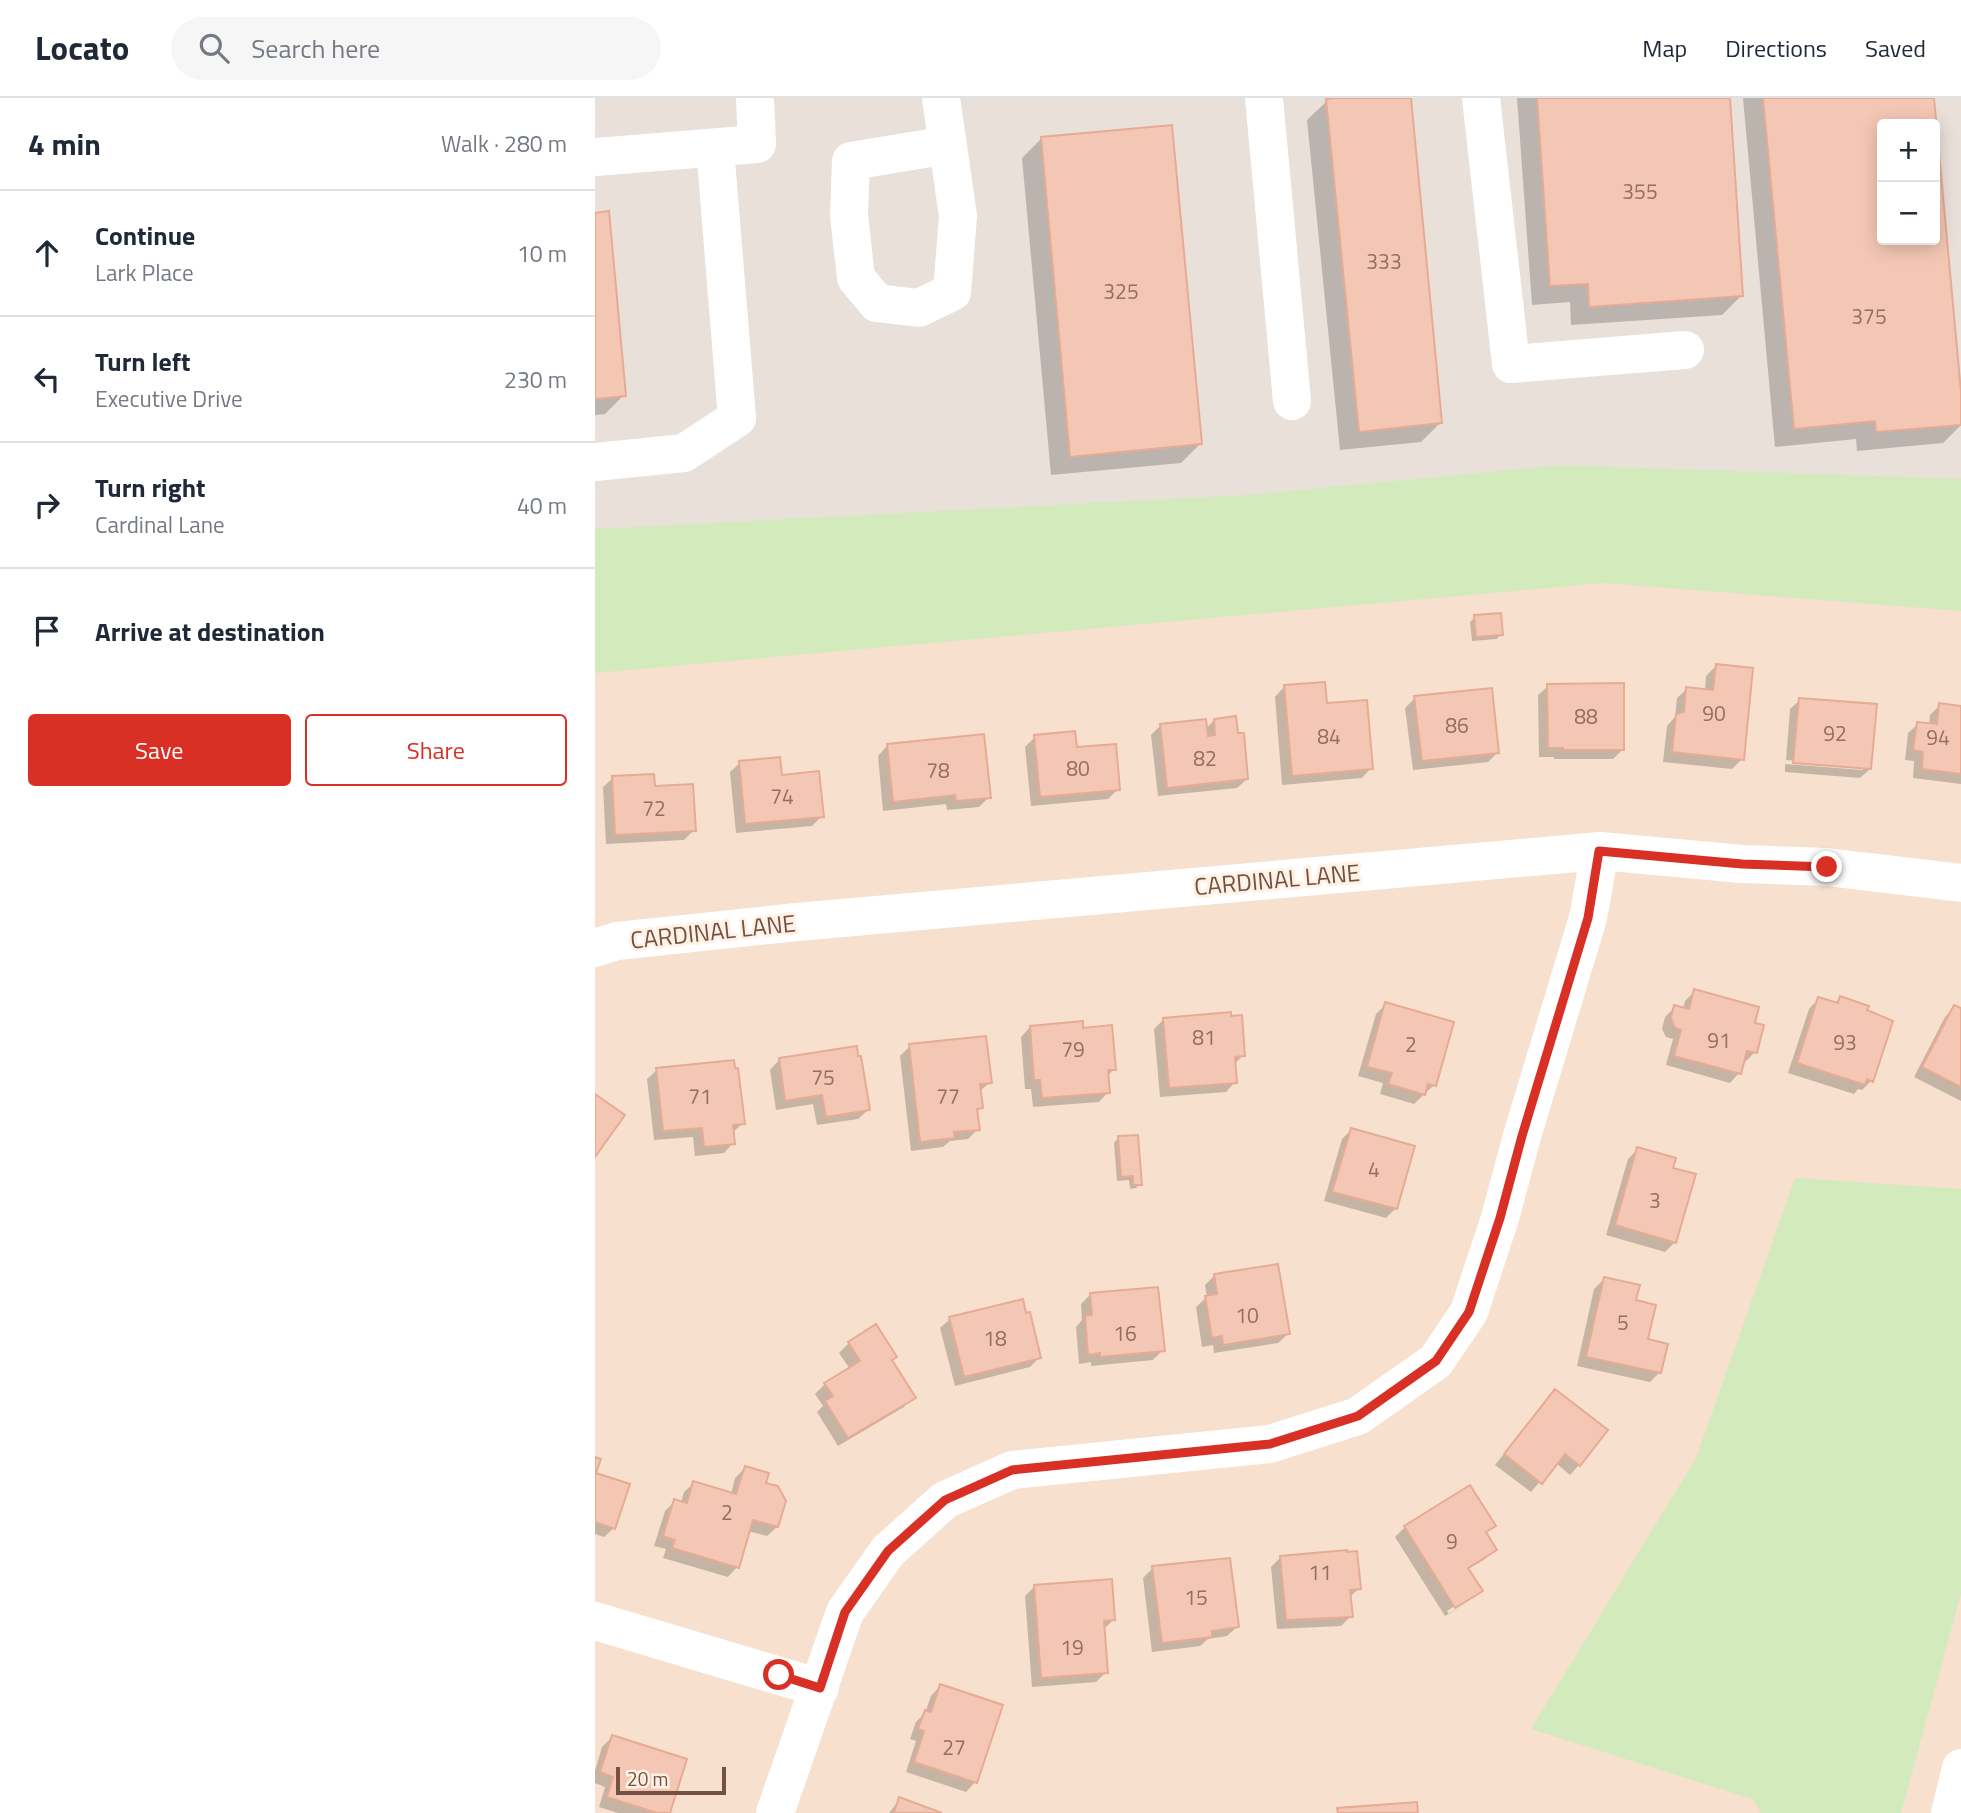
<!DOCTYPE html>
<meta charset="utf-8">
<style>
:root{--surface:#fff;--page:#f6f6f7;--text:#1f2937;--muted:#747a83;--line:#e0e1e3;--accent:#d93025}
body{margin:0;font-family:"Titillium Web",sans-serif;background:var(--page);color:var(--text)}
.controls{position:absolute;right:21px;top:21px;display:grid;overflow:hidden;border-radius:7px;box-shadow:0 4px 18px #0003}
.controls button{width:63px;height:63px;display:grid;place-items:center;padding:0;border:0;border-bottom:2px solid var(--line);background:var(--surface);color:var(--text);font:35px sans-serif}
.scale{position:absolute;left:21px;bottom:18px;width:110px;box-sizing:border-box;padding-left:7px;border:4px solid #735145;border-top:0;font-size:19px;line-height:24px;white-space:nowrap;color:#735145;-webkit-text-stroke:5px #fff2e4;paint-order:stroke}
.stop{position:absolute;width:21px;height:21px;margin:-16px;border:5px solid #d93025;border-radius:50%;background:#fff}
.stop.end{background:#d93025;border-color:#fff;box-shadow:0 2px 7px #0008}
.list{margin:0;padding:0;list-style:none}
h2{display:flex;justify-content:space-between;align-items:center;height:91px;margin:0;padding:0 28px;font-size:30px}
h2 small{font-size:23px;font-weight:400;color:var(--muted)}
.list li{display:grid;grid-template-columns:46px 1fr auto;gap:21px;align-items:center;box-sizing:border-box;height:126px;padding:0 28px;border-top:2px solid var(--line)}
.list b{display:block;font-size:26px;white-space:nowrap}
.list p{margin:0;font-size:23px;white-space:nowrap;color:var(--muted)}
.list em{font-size:23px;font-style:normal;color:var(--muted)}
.actions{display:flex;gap:14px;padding:21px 28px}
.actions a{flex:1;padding:16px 0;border:2px solid var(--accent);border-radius:7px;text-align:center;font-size:24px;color:var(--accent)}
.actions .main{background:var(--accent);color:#fff}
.icon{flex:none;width:38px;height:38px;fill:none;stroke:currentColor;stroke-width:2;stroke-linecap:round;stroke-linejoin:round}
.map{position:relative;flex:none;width:1366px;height:1715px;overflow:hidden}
header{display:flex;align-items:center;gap:42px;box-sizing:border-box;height:98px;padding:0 35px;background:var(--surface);border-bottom:2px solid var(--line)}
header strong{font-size:33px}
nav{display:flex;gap:38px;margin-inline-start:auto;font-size:24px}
.search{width:490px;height:63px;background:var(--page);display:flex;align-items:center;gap:18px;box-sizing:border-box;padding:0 24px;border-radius:38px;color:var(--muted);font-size:26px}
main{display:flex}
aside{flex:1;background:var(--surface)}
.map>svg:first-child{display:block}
.residential{fill:#f7e1ce}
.industrial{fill:#eae0da;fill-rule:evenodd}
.green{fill:#d3eabc}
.shadow{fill:#0003}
.building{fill:#f4c7b4;stroke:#e7ab94;stroke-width:2;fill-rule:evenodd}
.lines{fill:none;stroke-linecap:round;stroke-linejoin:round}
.minor{stroke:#fff;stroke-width:38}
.route{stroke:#d93025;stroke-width:9}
.labels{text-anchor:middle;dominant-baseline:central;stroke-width:6;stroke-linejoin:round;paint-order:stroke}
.number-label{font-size:21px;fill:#936e61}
.street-label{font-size:24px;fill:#735145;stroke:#fff2e4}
</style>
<header>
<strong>Locato</strong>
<div class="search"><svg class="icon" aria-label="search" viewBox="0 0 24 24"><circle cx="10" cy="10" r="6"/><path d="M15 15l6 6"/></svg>Search here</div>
<nav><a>Map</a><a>Directions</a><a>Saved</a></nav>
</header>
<main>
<aside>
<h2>4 min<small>Walk · 280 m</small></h2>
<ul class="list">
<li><svg class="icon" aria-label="ahead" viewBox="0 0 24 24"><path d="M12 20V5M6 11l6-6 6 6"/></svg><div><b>Continue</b><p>Lark Place</p></div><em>10 m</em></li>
<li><svg class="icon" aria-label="left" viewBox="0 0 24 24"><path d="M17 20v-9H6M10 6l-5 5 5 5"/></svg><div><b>Turn left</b><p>Executive Drive</p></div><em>230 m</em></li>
<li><svg class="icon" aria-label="right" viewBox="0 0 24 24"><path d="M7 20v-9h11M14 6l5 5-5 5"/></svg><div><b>Turn right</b><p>Cardinal Lane</p></div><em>40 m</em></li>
<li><svg class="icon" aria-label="arrive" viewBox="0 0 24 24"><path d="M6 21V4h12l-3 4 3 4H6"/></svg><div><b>Arrive at destination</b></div></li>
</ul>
<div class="actions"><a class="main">Save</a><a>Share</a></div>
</aside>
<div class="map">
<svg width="1366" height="1715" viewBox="0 0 1366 1715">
<rect width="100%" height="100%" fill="#fdeedd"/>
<path class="residential" d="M1366 399V1715H0V511Z"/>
<path class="industrial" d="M0 0H1366V399L0 511ZM1287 26H1340V142H1287Z"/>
<path class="green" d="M967 367 1366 381V513L1008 485 0 575V431L651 397Z
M1200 1080 1366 1091V1496L1306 1715H1166L1157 1701 936 1631 1101 1360Z"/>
<path class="shadow" d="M760 0H814L846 324 826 344 745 352 712 22 732 3Z
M922 0H1133L1147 197 1127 217 976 227 975 204 937 207Z
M1148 0H1337L1339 26H1287V142H1340V31L1366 313V327L1348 345 1262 353 1261 341 1180 349Z
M446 41 605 346 586 365 456 377 427 60Z
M0 116 29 297 10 316 0 317Z
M880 519 906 536 902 541 877 543 875 524Z
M1121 568 1147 661 1137 671 1068 664 1072 628 1080 619 1082 600 1092 591 1110 593 1111 578Z
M953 588 1028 651 1018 661H959V659H944L943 597Z
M689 589 730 607 776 670 767 680 687 687 680 599Z
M820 600 902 655 893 664 818 672 810 610Z
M1205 602 1275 671 1265 680 1190 674V666L1268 672V669L1191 662 1195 611Z
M1345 607 1366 610V686L1318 680 1319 663 1310 662 1313 635 1323 626 1334 627 1335 617Z
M619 622 652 681 642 690 563 698 556 637 566 627 610 632Z
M440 639 523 691 513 701 436 708 430 649Z
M292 648 394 699 384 709 352 712 351 706 288 713 283 658Z
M145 665 227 718 217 728 141 735 135 674Z
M18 680 58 690 99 732 89 742 11 746 8 689Z
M1100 893 1158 926 1160 954 1150 964 1147 963 1144 975 1135 985 1071 967 1078 941 1071 939 1067 931 1070 919 1080 909 1088 911 1090 903Z
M1245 900 1276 983 1267 992 1263 991 1259 996 1193 975 1214 911 1223 901 1239 906Z
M791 906 839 987 819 1006 785 996 788 985 763 978 781 916Z
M1360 909 1366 912V1003L1319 979 1350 919Z
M569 921 648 957 639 967 640 984 631 994 565 999 559 931Z
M435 929 487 931 519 971 512 979 513 994 504 1004 438 1009 436 991H430L426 939Z
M315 948 395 984 384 994 386 1009 381 1015 383 1031 373 1041 355 1043 348 1049 316 1053 305 958Z
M184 962 273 1012 263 1021 222 1027 218 1006 181 1012 175 972Z
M62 972 148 1025 137 1035 138 1045 129 1055 100 1058 98 1039 59 1042 52 981Z
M756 1032 801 1110 791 1120 729 1103 747 1041Z
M523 1040 545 1086 541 1090 535 1091 534 1082 522 1083 519 1045Z
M1043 1051 1076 1072 1080 1144 1070 1154 1011 1137 1033 1061Z
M620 1177 693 1236 683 1245 619 1255 618 1247 607 1249 601 1209 612 1199 610 1187Z
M1009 1181 1039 1204 1065 1274 1055 1284 982 1268 999 1191Z
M496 1196 568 1252 558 1262 496 1268V1264L484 1266 481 1229 487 1222 486 1206Z
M355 1221 445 1259 435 1269 360 1288 345 1230Z
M254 1245 296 1263 318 1299 309 1309 243 1348 222 1314 228 1308 220 1296 230 1286 255 1271 244 1255Z
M960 1293 984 1367 975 1377 961 1365 936 1394 900 1367Z
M150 1370 168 1386 182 1429 172 1438 153 1433 142 1469 133 1479 68 1460 71 1451 59 1448 70 1413 80 1403 86 1405 89 1394 99 1385 136 1396 140 1380Z
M0 1376 19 1430 9 1439 0 1436Z
M898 1427 890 1436 900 1451 890 1461 872 1472 885 1493 877 1501V1497L852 1513 854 1516 876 1502 850 1518 800 1439 810 1429Z
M686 1459 764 1490 754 1500 756 1518 746 1528 682 1531 676 1469Z
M558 1470 642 1529 632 1538 613 1541 605 1548 557 1554 548 1480Z
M440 1488 518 1522 508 1532 511 1574 501 1584 437 1589 430 1498Z
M345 1588 380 1684 371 1694 311 1674 321 1643 315 1641 321 1624 330 1615 336 1598Z
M17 1639 73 1715H23L4 1709 10 1689 0 1685V1673L7 1649Z
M305 1701 342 1715H294Z"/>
<path class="building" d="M742 0H816L847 325 764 334 731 1Z
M942 0H1135L1148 198 994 209 993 186 955 188Z
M1168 0H1339L1366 294V327L1281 334 1280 323 1199 331ZM1287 26H1340V142H1287Z
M577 27 607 346 475 359 446 39Z
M14 113 31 298 0 301V115Z
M906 515 908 537 881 539 879 517Z
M1121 566 1158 570 1149 662 1077 654 1081 616 1089 614 1091 589 1118 592Z
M730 584 732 605 772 602 778 671 697 678 689 587Z
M1029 585V652H968V650H953L952 586Z
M897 590 904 655 827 663 819 598Z
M1204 600 1282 606 1276 671 1198 665Z
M1344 605 1366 608V676L1327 671 1328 654 1318 652 1322 624 1342 626Z
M641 618 643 635H649L653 681 572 690 565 626 611 621 613 638 620 637 619 621Z
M480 633 482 649 521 646 525 692 445 699 439 637Z
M389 636 396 700 361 703 360 697 298 704 292 646Z
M185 659 187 677 224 673 229 719 150 726 144 663Z
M59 676 60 688 98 686 101 733 20 737 17 678Z
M1099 891 1164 909 1160 925 1169 927 1162 955 1152 953 1146 976 1079 958 1086 932 1080 930 1076 920 1079 907 1094 911Z
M1245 898 1274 908 1272 912 1298 923 1278 984 1272 981 1270 987 1202 965 1223 899 1243 905Z
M790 904 859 924 841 988 833 986 830 997 793 986 797 975 772 969Z
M1359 907 1366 910V989L1327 969Z
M636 914V918L647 917 650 958 640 959 642 985 574 990 568 920Z
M488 923V930L517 927 521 972H513L515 995 447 1000 445 982H439L435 928Z
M391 938 397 985 385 986 388 1010 382 1011 385 1032 359 1034 360 1040 325 1044 314 946Z
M262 948 263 958H266L275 1012 231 1019 227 997 190 1003 184 960Z
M139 962 140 970H143L150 1026 138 1027 140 1046 109 1049 107 1030 68 1033 61 970Z
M0 996 30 1017 0 1059Z
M756 1030 820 1048 802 1111 737 1094Z
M543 1037 547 1087H538V1078L526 1079 523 1038Z
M1042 1049 1081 1060 1078 1070 1101 1076 1081 1145 1020 1127Z
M683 1166 695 1236 628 1247 627 1238 617 1240 610 1198 622 1196 619 1176Z
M1009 1179 1045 1187 1041 1202 1061 1207 1053 1241 1073 1246 1066 1275 991 1259Z
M563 1189 570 1253 505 1259V1255L493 1257 490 1218 497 1217 495 1195Z
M428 1201 431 1215 435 1214 446 1260 369 1279 354 1219Z
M281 1226 302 1259 297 1262 321 1300 253 1340 230 1303 238 1298 229 1285 265 1263 253 1244Z
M960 1291 1013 1332 985 1368 970 1356 947 1386 909 1356Z
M0 1359 6 1361 1 1375 35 1386 20 1431 0 1424Z
M150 1368 174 1375 171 1385 183 1388 191 1403 183 1429 158 1422 144 1470 77 1450 80 1442 68 1438 79 1401 92 1405 98 1383 141 1396Z
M875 1387 901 1428 891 1434 902 1452 873 1470 888 1493 860 1510 809 1428Z
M752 1452V1454L762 1453 766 1491 755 1492 758 1519 691 1522 685 1458Z
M635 1460 644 1529 617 1533V1539L567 1545 557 1468Z
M517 1481 520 1522 509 1523 513 1575 446 1580 439 1487Z
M345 1586 408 1607 382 1685 319 1664 329 1633 323 1631 330 1612 336 1614Z
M17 1637 92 1661 75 1715H62L12 1699 18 1679 5 1674Z
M304 1699 347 1715H299Z
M822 1704 823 1715H743L742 1710Z"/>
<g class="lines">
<path class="minor" d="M346 0 363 118 357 194 324 210 282 205 261 180 254 117 256 63 353 47
M669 0 697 303
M886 0 916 266 1090 252
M0 59 162 46 160 0
M0 364 89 355 142 320 120 50
M0 850 22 843 202 824 1005 753 1147 766 1232 769 1366 785
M0 1523 225 1590
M180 1715 250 1514 293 1453 350 1402 417 1372 675 1346 763 1318 841 1263 874 1214 905 1120 927 1038 993 820 1005 753
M1355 1715 1366 1670"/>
</g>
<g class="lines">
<path class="route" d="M184 1577 225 1590 250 1514 293 1453 350 1402 417 1372 675 1346 763 1318 841 1263 874 1214 905 1120 927 1038 993 820 1004 753 1147 766 1232 769"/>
</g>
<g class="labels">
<g class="number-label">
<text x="1045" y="93">355</text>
<text x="789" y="163">333</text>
<text x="526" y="193">325</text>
<text x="1274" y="218">375</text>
<text x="1119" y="615">90</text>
<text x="991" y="618">88</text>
<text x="862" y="627">86</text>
<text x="1240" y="635">92</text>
<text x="734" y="638">84</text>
<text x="1343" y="639">94</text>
<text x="610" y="660">82</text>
<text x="483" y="670">80</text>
<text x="343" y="672">78</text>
<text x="187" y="698">74</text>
<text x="59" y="710">72</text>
<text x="609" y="939">81</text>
<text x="1124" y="942">91</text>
<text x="1250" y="944">93</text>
<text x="816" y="946">2</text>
<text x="478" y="951">79</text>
<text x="228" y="979">75</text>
<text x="105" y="998">71</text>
<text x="353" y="998">77</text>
<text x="779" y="1071">4</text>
<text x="1060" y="1102">3</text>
<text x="652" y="1217">10</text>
<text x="1028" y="1224">5</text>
<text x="530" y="1235">16</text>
<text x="400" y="1240">18</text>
<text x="132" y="1414">2</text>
<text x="857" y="1443">9</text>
<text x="725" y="1474">11</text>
<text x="601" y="1499">15</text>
<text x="477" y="1549">19</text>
<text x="359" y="1649">27</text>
</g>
<g class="street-label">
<text transform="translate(682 781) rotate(-5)">CARDINAL LANE</text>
<text transform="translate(118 833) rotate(-6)">CARDINAL LANE</text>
</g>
</g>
</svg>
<div class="controls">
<button>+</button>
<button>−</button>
</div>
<div class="scale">20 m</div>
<div class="stop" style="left:184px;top:1577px"></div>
<div class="stop end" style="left:1232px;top:769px"></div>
</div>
</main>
